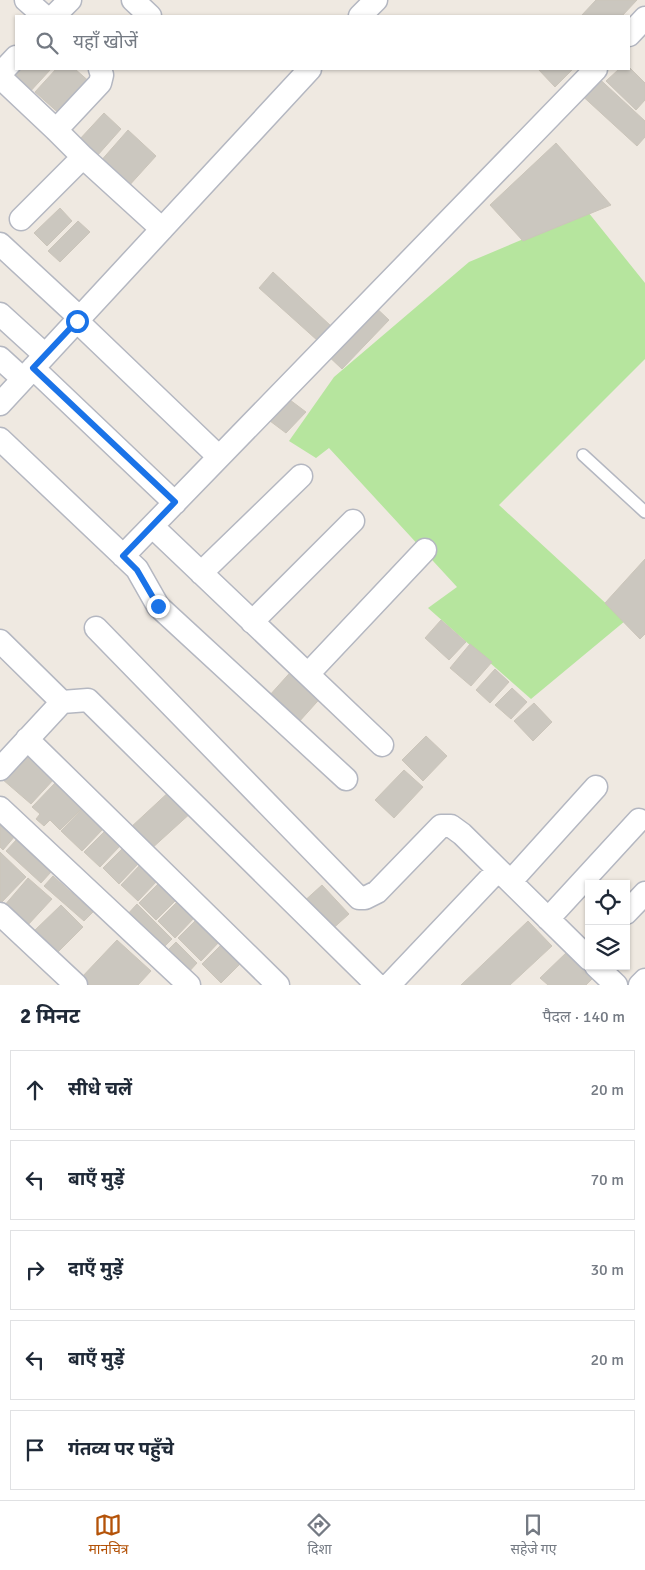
<!DOCTYPE html>
<html lang="hi">
<meta charset="utf-8">
<style>
:root{--surface:#fff;--page:#f6f6f7;--text:#1f2937;--muted:#747a83;--line:#e0e1e3;--accent:#b45309}
body{margin:0;font-family:Signika,"Noto Sans Devanagari",sans-serif;background:var(--page);color:var(--text)}
.controls{position:absolute;right:15px;bottom:15px;display:grid;overflow:hidden;border-radius:0px;box-shadow:0 1px 4px #0004}
.controls button{width:45px;height:45px;display:grid;place-items:center;padding:0;border:0;border-bottom:1px solid var(--line);background:var(--surface);color:var(--text);font:25px sans-serif}
.stop{position:absolute;width:15px;height:15px;margin:-11px;border:4px solid #1a73e8;border-radius:50%;background:#fff}
.stop.end{background:#1a73e8;border-color:#fff;box-shadow:0 1px 5px #0008}
.list{margin:0;padding:0;list-style:none}
h2{display:flex;justify-content:space-between;align-items:center;height:65px;margin:0;padding:0 20px;font-size:21px}
h2 small{font-size:16px;font-weight:400;color:var(--muted)}
.list li{display:grid;grid-template-columns:32px 1fr auto;gap:15px;align-items:center;box-sizing:border-box;height:80px;margin:0 10px 10px;padding:0 10px;border:1px solid var(--line);border-radius:0px}
.list b{display:block;font-size:19px;white-space:nowrap}
.list em{font-size:16px;font-style:normal;color:var(--muted)}
.icon{flex:none;width:28px;height:28px;fill:none;stroke:currentColor;stroke-width:2;stroke-linecap:round;stroke-linejoin:round}
.map{position:relative;flex:none;width:645px;height:985px;overflow:hidden}
.search{position:absolute;background:var(--surface);box-shadow:0 1px 4px #0004;left:15px;right:15px;top:15px;height:55px;display:flex;align-items:center;gap:12px;box-sizing:border-box;padding:0 18px;border-radius:0px;color:var(--muted);font-size:19px}
.sheet{height:515px;background:var(--surface)}
nav{display:flex;justify-content:space-around;align-items:center;box-sizing:border-box;height:70px;border-top:1px solid var(--line);background:var(--surface);font-size:14px;color:var(--muted)}
nav a{display:grid;justify-items:center;gap:2px}
nav .on{color:var(--accent)}
.map>svg:first-child{display:block}
.green{fill:#b6e59e}
.building{fill:#cbc7bf;stroke:#cbc5ba}
.lines{fill:none;stroke-linecap:round;stroke-linejoin:round}
.lane-casing{stroke:#b4b7c1;stroke-width:14}
.street-casing{stroke:#b4b7c1;stroke-width:25}
.lane{stroke:#fff;stroke-width:11}
.street{stroke:#fff;stroke-width:22}
.route{stroke:#1a73e8;stroke-width:6}
</style>
<div class="map">
<svg width="645" height="985" viewBox="0 0 645 985">
<rect width="100%" height="100%" fill="#efe9e1"/>
<path class="green" d="M588 212 645 283V359L499 505 625 621 531 699 428 608 457 587 329 448 316 458 289 441 334 377 469 262Z"/>
<path class="building" d="M596 0H637L622 16H581Z
M629 67 645 83V100L636 110 606 81 619 69H629Z
M16 69H51L27 95 3 72Z
M56 69H75L92 84 62 116 35 92Z
M538 69H573L555 87Z
M593 73 645 121V137L637 146 577 91Z
M104 113 121 129 97 156 79 140Z
M128 130 156 156 127 188 99 163Z
M556 143 611 205 523 241 490 205Z
M60 208 72 221 47 246 34 233Z
M78 221 90 232 60 262 48 251Z
M273 272 331 326 318 341 259 288Z
M371 303 389 320 342 369 324 352Z
M286 397 306 412 286 433 266 418Z
M645 559V634L640 639 605 603Z
M441 620 466 642 449 660 425 638Z
M470 644 492 662 471 686 450 668Z
M296 666 325 693 298 723 269 696Z
M495 669 509 682 490 703 476 690Z
M512 688 527 702 511 719 495 705Z
M534 703 552 722 533 741 514 721Z
M426 736 447 756 423 781 402 760Z
M23 750 55 778 31 804 2 779Z
M404 770 423 787 394 818 375 800Z
M55 783 81 809 60 830 50 820 44 826 36 819 40 814 32 807Z
M172 789 193 811 150 850 130 828Z
M83 808 103 829 82 851 61 831Z
M0 823 15 836 3 850 0 847Z
M105 831 120 846 100 867 84 852Z
M17 839 51 872 41 883 6 851Z
M122 849 138 864 119 884 103 868Z
M0 852 26 877 1 903H0Z
M141 864 157 881 138 901 121 885Z
M53 876 93 912 84 921 44 886Z
M28 878 52 899 27 926 4 906Z
M160 882 177 899 156 920 139 903Z
M322 885 349 914 328 933 301 904Z
M179 900 196 916 175 938 158 921Z
M137 904 172 939 161 950 126 916Z
M61 905 83 927 55 955 33 932Z
M198 918 221 940 201 961 178 938Z
M528 921 552 946 510 985H461Z
M117 940 151 971 138 985H89L81 978Z
M176 942 197 963 186 975 164 954Z
M224 942 243 961 221 983 202 964Z
M568 951 594 977 586 985H548L540 978Z"/>
<g class="lines">
<defs>
<path id="lane" d="M583 455 645 512"/>
<path id="street" d="M26 0 44 16
M133 0 150 16
M54 16 70 0
M360 16 376 0
M629 35 645 18
M0 74 16 57
M0 77 56 130 83 157 162 229
M56 130 100 83 102 75 100 69
M21 219 83 157
M0 244 80 318
M0 314 45 355
M77 321 219 457
M0 358 23 379
M33 368 175 503
M0 404 310 69
M0 439 137 569 158 606 346 779
M152 526 382 745
M123 556 596 69
M201 573 301 476
M252 622 353 521
M96 628 359 898H365L377 892 441 826H451L462 834 589 959
M0 641 62 702 88 700 377 985
M308 674 425 550
M27 739 278 985
M0 769 62 702
M0 808 189 985
M511 881 596 787
M626 913 645 893
M0 914 76 985
M548 919 639 820
M596 966 616 985
M389 985 498 870
M640 985 645 980"/>
</defs>
<use href="#lane" class="lane-casing"/>
<use href="#street" class="street-casing"/>
<use href="#lane" class="lane"/>
<use href="#street" class="street"/>
</g>
<g class="lines">
<path class="route" d="M77 321 33 368 175 502 123 556 137 570 158 606"/>
</g>
</svg>
<div class="controls">
<button><svg class="icon" aria-label="locate" viewBox="0 0 24 24"><circle cx="12" cy="12" r="6"/><path d="M12 2v4M12 18v4M2 12h4M18 12h4"/></svg></button>
<button><svg class="icon" aria-label="layers" viewBox="0 0 24 24"><path d="M12 4l9 5-9 5-9-5zM3 14l9 5 9-5"/></svg></button>
</div>
<div class="stop" style="left:77px;top:321px"></div>
<div class="stop end" style="left:158px;top:606px"></div>
<div class="search"><svg class="icon" aria-label="search" viewBox="0 0 24 24"><circle cx="10" cy="10" r="6"/><path d="M15 15l6 6"/></svg>यहाँ खोजें</div>
</div>
<section class="sheet">
<h2>2 मिनट<small>पैदल · 140 m</small></h2>
<ul class="list">
<li><svg class="icon" aria-label="ahead" viewBox="0 0 24 24"><path d="M12 20V5M6 11l6-6 6 6"/></svg><div><b>सीधे चलें</b></div><em>20 m</em></li>
<li><svg class="icon" aria-label="left" viewBox="0 0 24 24"><path d="M17 20v-9H6M10 6l-5 5 5 5"/></svg><div><b>बाएँ मुड़ें</b></div><em>70 m</em></li>
<li><svg class="icon" aria-label="right" viewBox="0 0 24 24"><path d="M7 20v-9h11M14 6l5 5-5 5"/></svg><div><b>दाएँ मुड़ें</b></div><em>30 m</em></li>
<li><svg class="icon" aria-label="left" viewBox="0 0 24 24"><path d="M17 20v-9H6M10 6l-5 5 5 5"/></svg><div><b>बाएँ मुड़ें</b></div><em>20 m</em></li>
<li><svg class="icon" aria-label="arrive" viewBox="0 0 24 24"><path d="M6 21V4h12l-3 4 3 4H6"/></svg><div><b>गंतव्य पर पहुँचे</b></div></li>
</ul>
</section>
<nav>
<a class="on"><svg class="icon" aria-label="map" viewBox="0 0 24 24"><path d="M3 6l6-2 6 2 6-2v14l-6 2-6-2-6 2zM9 4v14M15 6v14"/></svg>मानचित्र</a>
<a><svg class="icon" aria-label="directions" viewBox="0 0 24 24"><path d="M12 3l9 9-9 9-9-9zM9 14v-3h6M13 9l2 2-2 2"/></svg>दिशा</a>
<a><svg class="icon" aria-label="saved" viewBox="0 0 24 24"><path d="M7 4h10v16l-5-4-5 4z"/></svg>सहेजे गए</a>
</nav>
